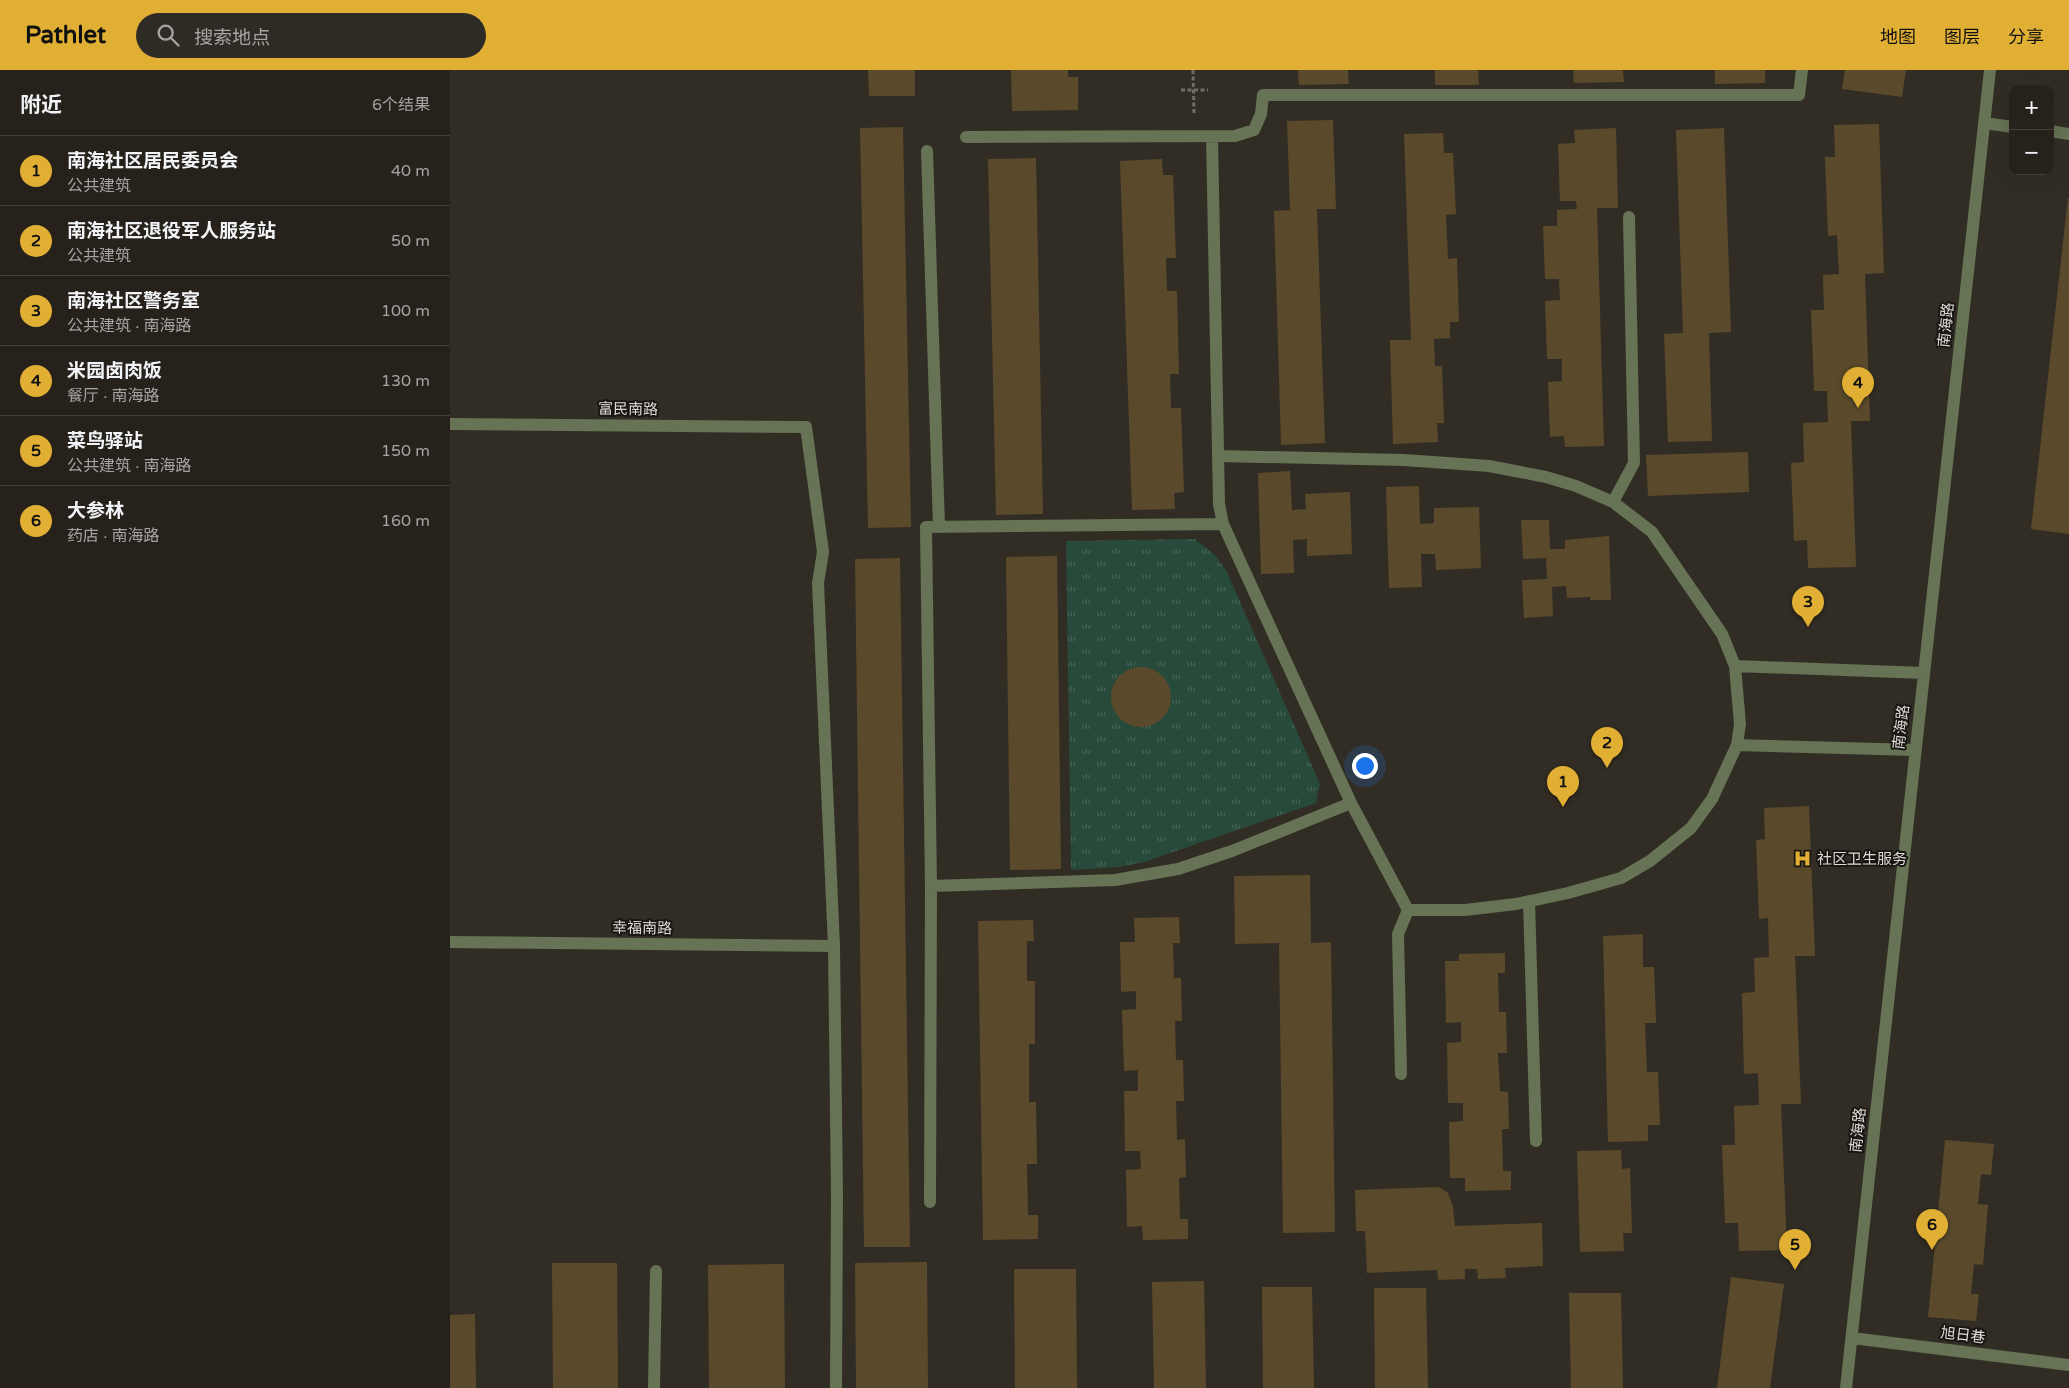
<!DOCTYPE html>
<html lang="zh">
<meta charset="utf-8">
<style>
:root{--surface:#26221b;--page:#2e2a24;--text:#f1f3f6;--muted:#a4a4a3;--line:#423f3a;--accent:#e1af34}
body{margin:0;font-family:"Varela Round","Noto Sans SC",sans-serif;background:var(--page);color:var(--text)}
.controls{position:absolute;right:15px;top:15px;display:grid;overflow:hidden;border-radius:10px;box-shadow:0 5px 20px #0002}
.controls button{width:45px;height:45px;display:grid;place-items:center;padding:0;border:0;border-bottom:1px solid var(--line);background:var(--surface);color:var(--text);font:25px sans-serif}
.you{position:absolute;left:914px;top:695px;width:18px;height:18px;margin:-12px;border:4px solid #fff;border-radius:50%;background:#1a73e8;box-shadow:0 0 0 8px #1a73e833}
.badge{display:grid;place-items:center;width:32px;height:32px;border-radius:50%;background:var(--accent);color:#111;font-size:16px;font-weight:700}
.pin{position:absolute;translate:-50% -41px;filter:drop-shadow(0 1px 2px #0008)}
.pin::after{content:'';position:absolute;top:26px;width:18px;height:15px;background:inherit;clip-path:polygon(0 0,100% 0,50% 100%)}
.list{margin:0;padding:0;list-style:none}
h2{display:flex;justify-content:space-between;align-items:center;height:65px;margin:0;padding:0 20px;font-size:21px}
h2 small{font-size:16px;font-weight:400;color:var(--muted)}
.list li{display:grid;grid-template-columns:32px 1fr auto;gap:15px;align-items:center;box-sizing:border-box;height:70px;padding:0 20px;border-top:1px solid var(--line)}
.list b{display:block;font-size:19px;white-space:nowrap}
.list p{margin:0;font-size:16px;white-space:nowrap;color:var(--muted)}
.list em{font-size:16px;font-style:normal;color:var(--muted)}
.icon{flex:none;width:28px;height:28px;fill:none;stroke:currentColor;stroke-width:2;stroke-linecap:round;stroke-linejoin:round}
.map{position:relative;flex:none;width:1619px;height:1318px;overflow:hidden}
header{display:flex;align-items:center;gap:30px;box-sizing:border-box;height:70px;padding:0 25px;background:var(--accent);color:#111}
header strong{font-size:24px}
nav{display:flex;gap:28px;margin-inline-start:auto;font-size:18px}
.search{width:350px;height:45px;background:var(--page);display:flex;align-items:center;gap:12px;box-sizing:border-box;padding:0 18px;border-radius:28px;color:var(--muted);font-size:19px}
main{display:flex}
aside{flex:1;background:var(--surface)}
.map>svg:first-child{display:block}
.grass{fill:url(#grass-tufts)}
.building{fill:#5a4a2b}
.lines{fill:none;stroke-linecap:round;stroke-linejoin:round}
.path{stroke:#706c64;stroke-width:3;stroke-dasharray:4 2.5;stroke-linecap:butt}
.minor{stroke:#667354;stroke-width:12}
.labels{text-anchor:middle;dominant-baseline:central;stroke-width:4;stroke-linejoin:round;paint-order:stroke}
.street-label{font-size:15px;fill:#dedbd5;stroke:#181612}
.poi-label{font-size:15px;fill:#dedbd5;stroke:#181612;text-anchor:start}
</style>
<header>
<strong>Pathlet</strong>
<div class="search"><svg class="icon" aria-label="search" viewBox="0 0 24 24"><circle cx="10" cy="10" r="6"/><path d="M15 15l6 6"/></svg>搜索地点</div>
<nav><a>地图</a><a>图层</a><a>分享</a></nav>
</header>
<main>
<aside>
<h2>附近<small>6个结果</small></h2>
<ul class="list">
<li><span class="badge">1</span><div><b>南海社区居民委员会</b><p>公共建筑</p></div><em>40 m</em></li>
<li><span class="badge">2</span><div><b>南海社区退役军人服务站</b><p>公共建筑</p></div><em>50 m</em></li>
<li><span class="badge">3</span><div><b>南海社区警务室</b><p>公共建筑 · 南海路</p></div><em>100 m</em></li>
<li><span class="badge">4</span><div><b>米园卤肉饭</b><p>餐厅 · 南海路</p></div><em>130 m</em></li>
<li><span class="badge">5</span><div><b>菜鸟驿站</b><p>公共建筑 · 南海路</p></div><em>150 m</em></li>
<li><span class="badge">6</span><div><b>大参林</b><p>药店 · 南海路</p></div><em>160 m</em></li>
</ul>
</aside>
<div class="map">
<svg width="1619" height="1318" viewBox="0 0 1619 1318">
<defs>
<pattern id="grass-tufts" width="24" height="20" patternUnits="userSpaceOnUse" patternTransform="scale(1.25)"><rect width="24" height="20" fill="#284a3b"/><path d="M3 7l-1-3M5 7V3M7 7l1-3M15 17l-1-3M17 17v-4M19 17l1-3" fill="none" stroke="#476456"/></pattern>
</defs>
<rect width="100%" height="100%" fill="#322d24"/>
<path class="grass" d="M745 469 765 485 777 502 870 714 866 733 694 792 669 797 621 800 616 471Z"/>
<path class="building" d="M418 0H465V26H419Z
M561 0H618V7H628V40L562 41Z
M848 0H898L899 14 849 15Z
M985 0H1028L1029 15H985Z
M1123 0H1173L1174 12 1124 13Z
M1265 0H1315V13L1265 14Z
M1395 0H1456L1452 27 1392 19Z
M883 50 886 139H867L875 373 831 375 824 141 840 140 837 51Z
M1429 54 1434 203 1415 204 1420 351H1401L1406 497 1358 498 1357 470 1344 471 1341 393 1354 392 1353 353 1378 352 1377 321H1364L1361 240H1374L1373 205 1389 204 1387 165 1378 166 1375 87H1385L1384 55Z
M453 57 461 457 418 458 410 58Z
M1166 58 1168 138H1147L1154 376 1115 377 1114 366 1100 367 1098 312 1112 311V289H1097L1095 231 1110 230 1109 209H1095L1093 156H1107V140L1127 139 1126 131H1110L1108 74 1125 73 1124 60Z
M1274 58 1281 262 1259 263 1262 371 1218 372 1214 264 1233 263 1226 60Z
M993 63 994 83H1003L1006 144 996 145 998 189 1007 188 1009 252H1000V268L984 269 985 296H992L994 353H987L988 372 943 374 940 270H961L954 64Z
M586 88 593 444 546 445 538 89Z
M712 89 713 105H723L726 188H716L717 221H727L729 304H720L721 338H731L734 422 724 423 725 439 682 440 670 91Z
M1618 128H1619V464L1581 459Z
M1298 382 1299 422 1198 426 1196 385Z
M840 401 842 440 856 439 855 424 900 422 902 484 857 486V469L843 470 844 503 811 504 808 403Z
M969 416 970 454 984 453V438L1029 437 1031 498 986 500 985 484H971L972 517 939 518 936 417Z
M1071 450H1099L1100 479H1115V470L1159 466 1161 530H1140V527L1117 528 1116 516 1102 517 1103 546 1074 548 1072 510 1097 509 1096 488 1073 489Z
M607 486 611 799 560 800 556 487Z
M450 488 460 1177H414L405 489Z
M661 627a30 30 0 1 1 60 0a30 30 0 1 1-60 0Z
M1359 736 1365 886H1345L1351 1034H1331L1337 1180 1289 1181 1288 1153H1275L1272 1075H1285L1284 1036 1309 1035 1308 1003 1294 1004 1292 923 1305 922 1304 888 1319 887 1318 848 1309 849 1306 770 1315 769 1314 738Z
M860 805 861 873 881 872 885 1162 833 1163 829 873 785 874 784 806Z
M729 847 730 873H723L724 908H731L732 951H725L726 990H733L734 1031H726L727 1070 735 1069 736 1107 729 1108 730 1149H738V1169L693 1170 692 1156 677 1157 676 1100 691 1099 690 1081H675L674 1021H688V1000L674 1001 672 940 686 939V921L671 922 670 872H685L684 848Z
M583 850 584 871H577V911H585V974H579V1032H586L587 1094H577L578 1145H588V1169L533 1170 528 851Z
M1193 864V897H1204L1206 953H1195L1197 1002H1208L1210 1055H1198V1071L1158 1072 1153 866Z
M1055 883V903H1048L1049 942H1056L1057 983H1048L1050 1021 1058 1022 1059 1059H1052L1053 1101H1061V1120L1015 1121V1108H1000L999 1052 1013 1051V1033H998L997 973 1011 972V952L996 953 995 891H1009V884Z
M1495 1070 1544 1074 1541 1105 1531 1104 1528 1134 1538 1135 1533 1195 1524 1194 1521 1224H1529L1526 1251 1478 1247Z
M1171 1080 1172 1099 1180 1098 1182 1163H1173L1174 1181 1130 1182 1127 1081Z
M989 1117 998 1123 1003 1137 1005 1156 1092 1153 1093 1196 1055 1198 1056 1208 1028 1209 1027 1199H1015V1209L988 1210 987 1200 917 1203 915 1161H906L905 1120Z
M477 1192 478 1318H406L405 1193Z
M102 1193H167L168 1318H103Z
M334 1194 335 1318H259L258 1195Z
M564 1199H626L627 1318H565Z
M1281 1207 1334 1214 1320 1318H1267Z
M754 1211 756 1318H704L702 1212Z
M812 1217H862L864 1318H813Z
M924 1218H976L978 1318H925Z
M1119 1223H1171L1173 1318H1121Z
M25 1244 26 1318H0V1245Z"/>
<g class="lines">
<path class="path" d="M743 0 744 44
M731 20H758"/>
<path class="minor" d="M1534 53 1563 57
M1600 61 1619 64
M516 67 785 66 804 60 811 44 813 25H1349L1352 0
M762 67 769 434 773 454 901 733 958 840 948 864 951 1004
M477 81 489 457
M0 354 356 357 373 482 368 513 384 876 387 1126 386 1318
M768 386 954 390 1039 396 1096 407 1126 416 1163 432 1202 462 1272 564 1285 596 1290 654 1287 675 1262 729 1241 758 1200 791 1171 808 1118 823 1066 834 1015 840H958
M1163 432 1184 393 1179 147
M1285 596 1474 603
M1287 675 1465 680
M481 816 665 810 728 799 782 781 901 733
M1079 831 1086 1071
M0 872 384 876
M480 1132 481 816 476 457 773 454
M1402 1268 1619 1295
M204 1318 206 1201
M1396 1318 1540 0"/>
</g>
<defs>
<symbol id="hospital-bare" viewBox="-9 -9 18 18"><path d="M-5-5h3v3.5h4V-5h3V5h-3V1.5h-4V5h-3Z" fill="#e1af34" stroke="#181612" stroke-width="2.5" paint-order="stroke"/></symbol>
</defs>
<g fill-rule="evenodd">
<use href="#hospital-bare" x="1340" y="776" width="25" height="25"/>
</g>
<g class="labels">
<g class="street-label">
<text transform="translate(1496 255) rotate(-84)">南海路</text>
<text transform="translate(178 339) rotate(1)">富民南路</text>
<text transform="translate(1451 657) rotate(-83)">南海路</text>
<text transform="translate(192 858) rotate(1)">幸福南路</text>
<text transform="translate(1408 1060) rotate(-84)">南海路</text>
<text transform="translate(1513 1265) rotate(7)">旭日巷</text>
</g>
<g class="poi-label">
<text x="1367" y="789">社区卫生服务</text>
</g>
</g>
</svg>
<div class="controls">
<button>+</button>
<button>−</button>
</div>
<div class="you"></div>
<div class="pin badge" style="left:1113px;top:737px">1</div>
<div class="pin badge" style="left:1157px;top:698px">2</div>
<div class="pin badge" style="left:1358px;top:557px">3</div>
<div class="pin badge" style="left:1408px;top:338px">4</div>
<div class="pin badge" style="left:1345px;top:1200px">5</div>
<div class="pin badge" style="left:1482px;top:1180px">6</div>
</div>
</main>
